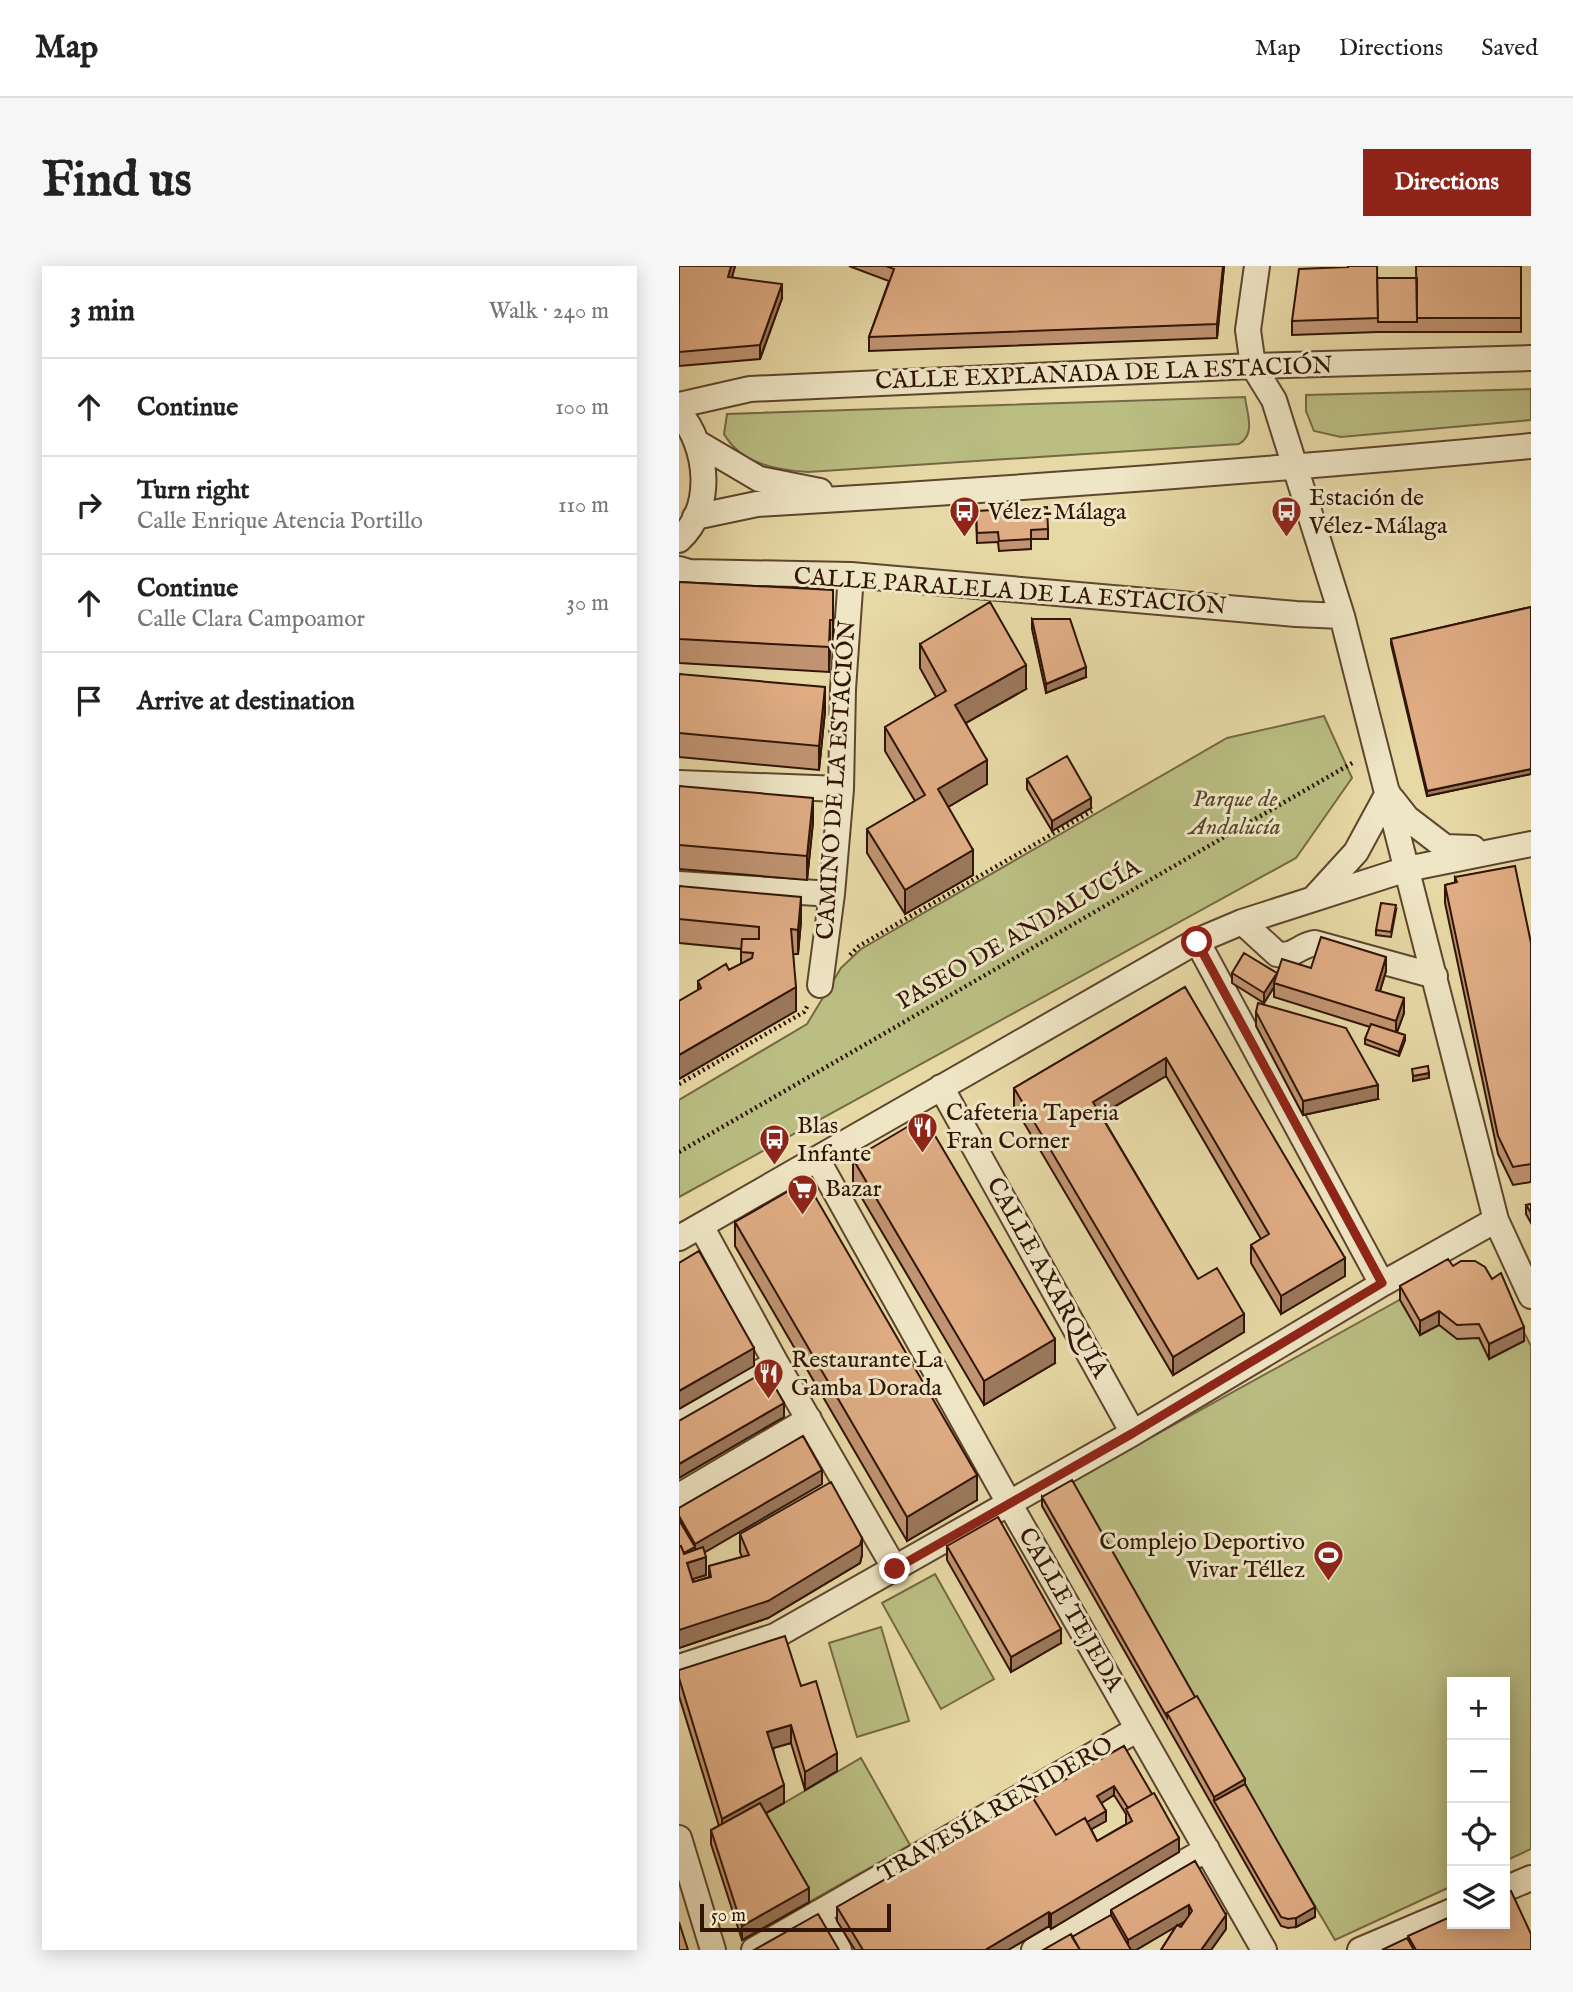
<!DOCTYPE html>
<meta charset="utf-8">
<style>
:root{--surface:#fff;--page:#f6f6f6;--text:#222;--muted:#767676;--line:#e0e0e0;--accent:#8f2418}
body{margin:0;font-family:"IM FELL English",serif;background:var(--page);color:var(--text)}
.controls{position:absolute;right:21px;bottom:21px;display:grid;overflow:hidden;border-radius:0px;box-shadow:0 4px 18px #0003}
.controls button{width:63px;height:63px;display:grid;place-items:center;padding:0;border:0;border-bottom:2px solid var(--line);background:var(--surface);color:var(--text);font:35px sans-serif}
.scale{position:absolute;left:21px;bottom:18px;width:191px;box-sizing:border-box;padding-left:7px;border:4px solid #301405;border-top:0;font-size:19px;line-height:24px;white-space:nowrap;color:#301405;-webkit-text-stroke:5px #efe6c5;paint-order:stroke}
.stop{position:absolute;width:21px;height:21px;margin:-16px;border:5px solid #8f2418;border-radius:50%;background:#fff}
.stop.end{background:#8f2418;border-color:#fff;box-shadow:0 2px 7px #0008}
.list{margin:0;padding:0;list-style:none}
h2{display:flex;justify-content:space-between;align-items:center;height:91px;margin:0;padding:0 28px;font-size:30px}
h2 small{font-size:23px;font-weight:400;color:var(--muted)}
.list li{display:grid;grid-template-columns:46px 1fr auto;gap:21px;align-items:center;box-sizing:border-box;height:98px;padding:0 28px;border-top:2px solid var(--line)}
.list b{display:block;font-size:26px;white-space:nowrap}
.list p{margin:0;font-size:23px;white-space:nowrap;color:var(--muted)}
.list em{font-size:23px;font-style:normal;color:var(--muted)}
.icon{flex:none;width:38px;height:38px;fill:none;stroke:currentColor;stroke-width:2;stroke-linecap:round;stroke-linejoin:round}
.map{position:relative;flex:none;width:852px;height:1684px;overflow:hidden;border-radius:0px}
header{display:flex;align-items:center;gap:42px;box-sizing:border-box;height:98px;padding:0 35px;background:var(--surface);border-bottom:2px solid var(--line)}
header strong{font-size:33px}
nav{display:flex;gap:38px;margin-inline-start:auto;font-size:24px}
.intro{display:flex;align-items:center;justify-content:space-between;box-sizing:border-box;height:168px;padding:0 42px}
h1{margin:0;font-size:49px}
.button{padding:18px 32px;border-radius:0px;background:var(--accent);color:#fff;font-size:24px;font-weight:700}
main{display:flex;gap:42px;padding:0 42px}
aside{flex:1;background:var(--surface);border-radius:0px;box-shadow:0 4px 18px #0003}
.map>svg:first-child{display:block}
.green{fill:#babe83;stroke:#756944;stroke-width:2}
.lines{fill:none;stroke-linecap:round;stroke-linejoin:round}
.minor-casing{stroke:#5e452d;stroke-width:28}
.path{stroke:#301405;stroke-width:4.5;stroke-dasharray:2 3.5;stroke-linecap:butt}
.minor{stroke:#efe6c5;stroke-width:24}
.wall{fill:#c09472;stroke:#301405;stroke-width:2;fill-rule:evenodd}
.shaded-wall{fill:#9c785c;stroke:#301405;stroke-width:2}
.building{fill:#dfac84;stroke:#301405;stroke-width:2}
.route{stroke:#8f2418;stroke-width:9}
.labels{text-anchor:middle;dominant-baseline:central;stroke-width:6;stroke-linejoin:round;paint-order:stroke}
.street-label{font-size:24px;fill:#301405;stroke:#efe6c5}
.poi-label{font-size:24px;fill:#301405;stroke:#efe6c5;text-anchor:start}
.park-label{font-size:24px;font-style:italic;fill:#59472b;stroke:#efe6c5}
</style>
<header>
<strong>Map</strong>
<nav><a>Map</a><a>Directions</a><a>Saved</a></nav>
</header>
<div class="intro"><h1>Find us</h1><a class="button">Directions</a></div>
<main>
<aside>
<h2>3 min<small>Walk · 240 m</small></h2>
<ul class="list">
<li><svg class="icon" aria-label="ahead" viewBox="0 0 24 24"><path d="M12 20V5M6 11l6-6 6 6"/></svg><div><b>Continue</b></div><em>100 m</em></li>
<li><svg class="icon" aria-label="right" viewBox="0 0 24 24"><path d="M7 20v-9h11M14 6l5 5-5 5"/></svg><div><b>Turn right</b><p>Calle Enrique Atencia Portillo</p></div><em>110 m</em></li>
<li><svg class="icon" aria-label="ahead" viewBox="0 0 24 24"><path d="M12 20V5M6 11l6-6 6 6"/></svg><div><b>Continue</b><p>Calle Clara Campoamor</p></div><em>30 m</em></li>
<li><svg class="icon" aria-label="arrive" viewBox="0 0 24 24"><path d="M6 21V4h12l-3 4 3 4H6"/></svg><div><b>Arrive at destination</b></div></li>
</ul>
</aside>
<div class="map">
<svg width="852" height="1684" viewBox="0 0 852 1684">
<rect width="100%" height="100%" fill="#e7d9a6"/>
<filter id="stains"><feTurbulence type="fractalNoise" baseFrequency=".00286" numOctaves="4"/><feColorMatrix values="0 0 0 0 .2 0 0 0 0 .09 0 0 0 0 .02 0 0 0 .5 -.17"/></filter>
<radialGradient id="worn" r=".72"><stop offset=".6" stop-color="#630" stop-opacity="0"/><stop offset="1" stop-color="#630" stop-opacity=".3"/></radialGradient>
<path class="green" d="M852 123V154L662 171 635 165 627 145V129Z
M566 131C568 148 577 168 560 178L129 206C98 204 62 198 45 168L48 148Z
M645 450 673 512 617 592 0 931V834L128 758 162 702 182 683 548 472Z
M769 1007 822 1021 852 1080V1583L826 1595V1416H773V1620L656 1674 388 1218Z
M256 1308 315 1413 262 1443 203 1337Z
M202 1361 230 1455 178 1471 150 1377Z
M182 1492 231 1579 130 1636 81 1551Z"/>
<g class="lines">
<defs>
<path id="minor" d="M578 0 569 64 574 100 595 134 663 350 817 954 852 1030
M0 139 71 123 574 100 852 92
M0 146C29 181 36 241 0 274
M19 177 80 213 141 225
M16 251 78 238C336 223 594 204 852 180
M0 303 10 306 172 309 617 348 663 350
M0 517 162 523
M713 533 728 552 766 581 794 582
M0 618 153 628
M636 631 677 586 709 527
M563 656 598 688C614 692 621 679 636 677L756 710
M518 675 703 1018
M141 719 153 628 162 523 164 423 172 309
M262 821 454 1167
M138 893 330 1237 585 1684
M22 960 97 1097 216 1303
M0 972 518 675 563 656 728 603 852 578
M0 1153 97 1097
M0 1230 130 1153
M0 1401 96 1370 454 1167 703 1018 817 954
M0 1572 34 1684
M826 1623 852 1612
M139 1647 160 1684
M75 1684 459 1463
M355 1684 528 1583
M681 1684 773 1645"/>
</defs>
<use href="#minor" class="minor-casing"/>
<path class="path" d="M171 689 180 680 413 545
M0 818 125 746 129 739
M0 886 675 496"/>
<use href="#minor" class="minor"/>
</g>
<path class="wall" d="M0 0H56L53 11 103 32 81 93 0 100Z
M170 0H545L538 72 190 85V71L210 15Z
M842 0V66H699L613 69V55L669 1 699 43 737 12Z
M297 245 369 263V273H352V283L320 285 319 276 298 277Z
M0 316 154 324V378H151L150 406 0 397Z
M852 341V508L748 530 712 378V373Z
M353 353 407 411 367 427 353 363Z
M241 378 347 423 287 457 308 518 269 541 294 609 226 648 188 587V563L236 535 206 485V461L257 431 241 402Z
M0 408 146 445 140 504 0 491Z
M348 513 412 542 373 565 348 523Z
M0 520 134 556 128 614 0 603Z
M776 611 852 677V916L834 919 819 888 766 637V619L776 617Z
M0 620 122 655 119 688H114L117 745 19 724V715L50 704 62 698V683L0 677Z
M717 644 712 671 697 669V664Z
M632 702 707 705 701 725 725 747 718 766 726 774 720 790 686 778V773L691 761 595 731V721L585 737 553 717V707H598Z
M506 721 666 1010 602 1048 572 997V979L582 973 487 810 422 849 519 1013 565 1066 494 1109 335 840V822Z
M577 746 699 833 624 849 577 760Z
M174 893 376 1097 305 1139 174 917Z
M852 938V957L847 948V939Z
M56 956 298 1234 228 1275 56 980Z
M774 1000 845 1075 810 1093 800 1072 778 1073 760 1059 741 1069 721 1034V1020Z
M143 1218 25 1286 27 1309 13 1313 14 1316 30 1311V1300L63 1291 61 1286V1268L183 1289 181 1297 89 1352 0 1382V1242Z
M363 1231 566 1518 636 1651 617 1661 609 1662 602 1660 363 1240Z
M268 1280 382 1377 332 1406 268 1294Z
M0 1404 122 1420 158 1505 126 1524 112 1477 94 1482 105 1537 87 1547 130 1636 63 1674 32 1578V1564L40 1560 0 1430Z
M445 1480 500 1586 372 1663 370 1660 329 1684H176L158 1655V1641ZM435 1529 447 1548V1558L418 1575 412 1563 427 1555 422 1537Z
M516 1595 547 1663 532 1684H482L497 1660 457 1684 393 1671 432 1649V1644ZM507 1655 502 1661 499 1659 504 1656Z"/>
<path class="shaded-wall" d="M52 0H56L49 25V11Z
M544 0H545L538 72V58Z
M103 18V32L81 93V79Z
M151 354V378L150 406V381Z
M347 399V423L276 463V439Z
M407 401V411L367 427V418Z
M146 421V445L140 504V480Z
M308 494V518L259 547V523Z
M852 503V508L748 530V525Z
M134 532V556L128 614V590Z
M412 532V542L373 565V555Z
M294 584V609L226 648V624Z
M122 631V655L119 688V664Z
M707 691V705L697 738V724Z
M598 707V717H595V721L585 737V727Z
M117 721V745L0 813V789Z
M725 732V747L717 769V755Z
M726 769V774L720 790V786Z
M487 792V810L414 853V836Z
M750 807V812L734 815V810Z
M699 819V833L624 849V835Z
M666 992V1010L602 1048V1030Z
M760 1045V1059L741 1069V1055Z
M565 1048V1066L494 1109V1091Z
M845 1061V1075L810 1093V1078Z
M376 1073V1097L305 1139V1115Z
M75 1082V1100L0 1143V1125Z
M105 1137V1151L0 1212V1198Z
M143 1204V1218L16 1292V1278Z
M298 1209V1234L228 1275V1251Z
M183 1272V1289L181 1297 89 1352 0 1382V1364Z
M27 1291V1309L8 1315V1297Z
M382 1363V1377L332 1406V1391Z
M112 1459V1477L88 1484V1466Z
M158 1487V1505L126 1524V1506Z
M566 1513V1528L535 1535V1531Z
M105 1519V1537L43 1571V1553Z
M435 1520V1529L418 1540V1530Z
M427 1545V1555L377 1583V1573Z
M500 1572V1586L372 1663V1648Z
M130 1622V1636L63 1674V1660Z
M510 1639V1653L457 1684H449V1674Z
M636 1641V1651L617 1661V1652Z
M370 1646V1660L329 1684H306Z
M547 1649V1663L532 1684H522Z"/>
<path class="building" d="M0 0H52L49 11 103 18 81 79 0 86Z
M207 0H544L538 58 190 71 215 3Z
M669 0H698L699 52 613 55 620 3 669 1Z
M737 0H842V52H738Z
M698 12H738V56H699Z
M368 241 369 263 352 264V273L320 275 319 266 298 267 297 245Z
M0 316 154 324V354H151L150 381 0 373Z
M311 336 347 399 276 439 308 494 259 523 294 584 226 624 188 563 246 529 206 461 267 425 241 378Z
M852 341V503L748 525 712 373Z
M353 353H391L407 401 367 418Z
M0 408 146 421 140 480 0 467Z
M388 490 412 532 373 555 348 513Z
M0 520 134 532 128 590 0 579Z
M836 600 852 677V898L834 901 819 870 766 619 778 616 776 611Z
M0 620 122 631 119 664 112 663 117 721 0 789V735L22 722 19 715 47 698 50 704 73 692 74 687 62 686 63 673H80V661L0 653Z
M702 637 717 639 712 666 697 664Z
M642 671 707 691 697 724 725 732 717 755 595 717 603 693 632 702Z
M565 687 598 707 585 727 553 707Z
M506 721 666 992 602 1030 572 979 590 968 487 792 414 836 519 1013 538 1002 565 1048 494 1091 335 822Z
M579 737 667 762 699 819 624 835 577 746Z
M692 758 726 769 720 786 686 773Z
M749 800 750 807 734 810 733 803Z
M245 851 376 1073 305 1115 174 893Z
M127 915 298 1209 228 1251 56 956Z
M852 938V947L847 939Z
M20 985 75 1082 0 1125V997Z
M769 993 774 1000 782 995H796L806 1001 813 1013 822 1007 845 1061 810 1078 800 1058 778 1059 760 1045 741 1055 721 1020Z
M87 1105 105 1137 0 1198V1155Z
M124 1170 143 1204 16 1278 0 1250V1242Z
M393 1214 516 1431 488 1447V1451L363 1231Z
M152 1216 183 1272 181 1279 89 1335 0 1364V1281L2 1280 5 1288 24 1281 27 1291 8 1297 14 1316 32 1311 30 1300 70 1289 61 1268Z
M319 1251 382 1363 332 1391 268 1280Z
M0 1254 16 1281 5 1287 2 1280 0 1281Z
M106 1370 122 1420 137 1415 158 1487 126 1506 112 1459 88 1466 105 1519 43 1553 0 1412V1404Z
M518 1430 566 1513 535 1531 488 1447Z
M445 1480 473 1528 449 1542 435 1520 418 1530 427 1545 408 1556 406 1552 377 1569 354 1532Z
M566 1518 636 1641 617 1652 609 1653 602 1651 535 1535Z
M475 1527 500 1572 372 1648 370 1646 306 1684H184L158 1641 352 1529 377 1569 406 1552 418 1575 453 1555 447 1543Z
M81 1537 130 1622 63 1660 32 1564Z
M516 1595 547 1649 522 1684H482L498 1659 502 1661 513 1645 510 1639 449 1674 432 1644Z
M832 1625 852 1668V1684H737L729 1670 773 1650V1658H826V1627Z
M139 1648 160 1684H75Z
M432 1649 452 1684H401L393 1671Z
M0 1656 9 1684H0Z
M392 1668 401 1684H364Z
M728 1672 735 1684H703Z"/>
<g class="lines">
<path class="route" d="M216 1303 454 1167 703 1017 518 676"/>
</g>
<defs>
<symbol id="bus-pin" viewBox="-11 -11 22 30"><path d="M0 17L-7.5 6A9.5 9.5 0 1 1 7.5 6Z" fill="#8f2418" stroke="#efe6c5"/><path d="M-5-6H5V4H4V6H2V4H-2V6H-4V4H-5ZM-3.5-4V0h7V-4ZM-3.5 1.2v1.5H-2V1.2ZM2 1.2v1.5H3.5V1.2Z" fill="#fff"/></symbol>
<symbol id="restaurant-pin" viewBox="-11 -11 22 30"><path d="M0 17L-7.5 6A9.5 9.5 0 1 1 7.5 6Z" fill="#8f2418" stroke="#efe6c5"/><path d="M-5-6h1v4h1v-4h1v4h1v-4h1v5L-1.5 .5V6h-2V.5L-5-1ZM5-6V6H3V1.5H1.5Q1.5-4 5-6Z" fill="#fff"/></symbol>
<symbol id="supermarket-pin" viewBox="-11 -11 22 30"><path d="M0 17L-7.5 6A9.5 9.5 0 1 1 7.5 6Z" fill="#8f2418" stroke="#efe6c5"/><path d="M-6-5.5h2.5l.6 2H6L4.5 2H-2.5L-4.4-4H-6ZM-1.5 3.2a1.3 1.3 0 1 0 .1 0ZM3 3.2a1.3 1.3 0 1 0 .1 0Z" fill="#fff"/></symbol>
<symbol id="stadium-pin" viewBox="-11 -11 22 30"><path d="M0 17L-7.5 6A9.5 9.5 0 1 1 7.5 6Z" fill="#8f2418" stroke="#efe6c5"/><path d="M0-5a6.5 5 0 1 0 0 10a6.5 5 0 1 0 0-10ZM-3.5-1.8h7v3.6h-7Z" fill="#fff"/></symbol>
</defs>
<g fill-rule="evenodd">
<use href="#bus-pin" x="268" y="228" width="35" height="47"/>
<use href="#bus-pin" x="590" y="228" width="35" height="47"/>
<use href="#restaurant-pin" x="226" y="844" width="35" height="47"/>
<use href="#bus-pin" x="78" y="856" width="35" height="47"/>
<use href="#supermarket-pin" x="106" y="906" width="35" height="47"/>
<use href="#restaurant-pin" x="72" y="1090" width="35" height="47"/>
<use href="#stadium-pin" x="632" y="1272" width="35" height="47"/>
</g>
<g class="labels">
<g class="street-label">
<text transform="translate(425 108) rotate(-2)">CALLE EXPLANADA DE LA ESTACIÓN</text>
<text transform="translate(331 326) rotate(4)">CALLE PARALELA DE LA ESTACIÓN</text>
<text transform="translate(158 514) rotate(-86)">CAMINO DE LA ESTACIÓN</text>
<text transform="translate(340 669) rotate(-30)">PASEO DE ANDALUCÍA</text>
<text transform="translate(368 1012) rotate(61)">CALLE AXARQUÍA</text>
<text transform="translate(391 1344) rotate(60)">CALLE TEJEDA</text>
<text transform="translate(317 1544) rotate(-30)">TRAVESÍA REÑIDERO</text>
</g>
<g class="poi-label">
<text x="630" y="232">Estación de<tspan x="630" dy="28">Vélez-Málaga</tspan></text>
<text x="309" y="246">Vélez-Málaga</text>
<text x="267" y="847">Cafeteria Taperia<tspan x="267" dy="28">Fran Corner</tspan></text>
<text x="118" y="860">Blas<tspan x="118" dy="28">Infante</tspan></text>
<text x="146" y="923">Bazar</text>
<text x="112" y="1094">Restaurante La<tspan x="112" dy="28">Gamba Dorada</tspan></text>
<text x="626" y="1276" text-anchor="end">Complejo Deportivo<tspan x="626" dy="28">Vivar Téllez</tspan></text>
</g>
<g class="park-label">
<text x="556" y="533">Parque de<tspan x="556" dy="28">Andalucía</tspan></text>
</g>
</g>
<rect width="100%" height="100%" filter="url(#stains)"/>
<rect width="100%" height="100%" fill="url(#worn)"/>
</svg>
<div class="controls">
<button>+</button>
<button>−</button>
<button><svg class="icon" aria-label="locate" viewBox="0 0 24 24"><circle cx="12" cy="12" r="6"/><path d="M12 2v4M12 18v4M2 12h4M18 12h4"/></svg></button>
<button><svg class="icon" aria-label="layers" viewBox="0 0 24 24"><path d="M12 4l9 5-9 5-9-5zM3 14l9 5 9-5"/></svg></button>
</div>
<div class="scale">50 m</div>
<div class="stop" style="left:518px;top:676px"></div>
<div class="stop end" style="left:216px;top:1303px"></div>
</div>
</main>
